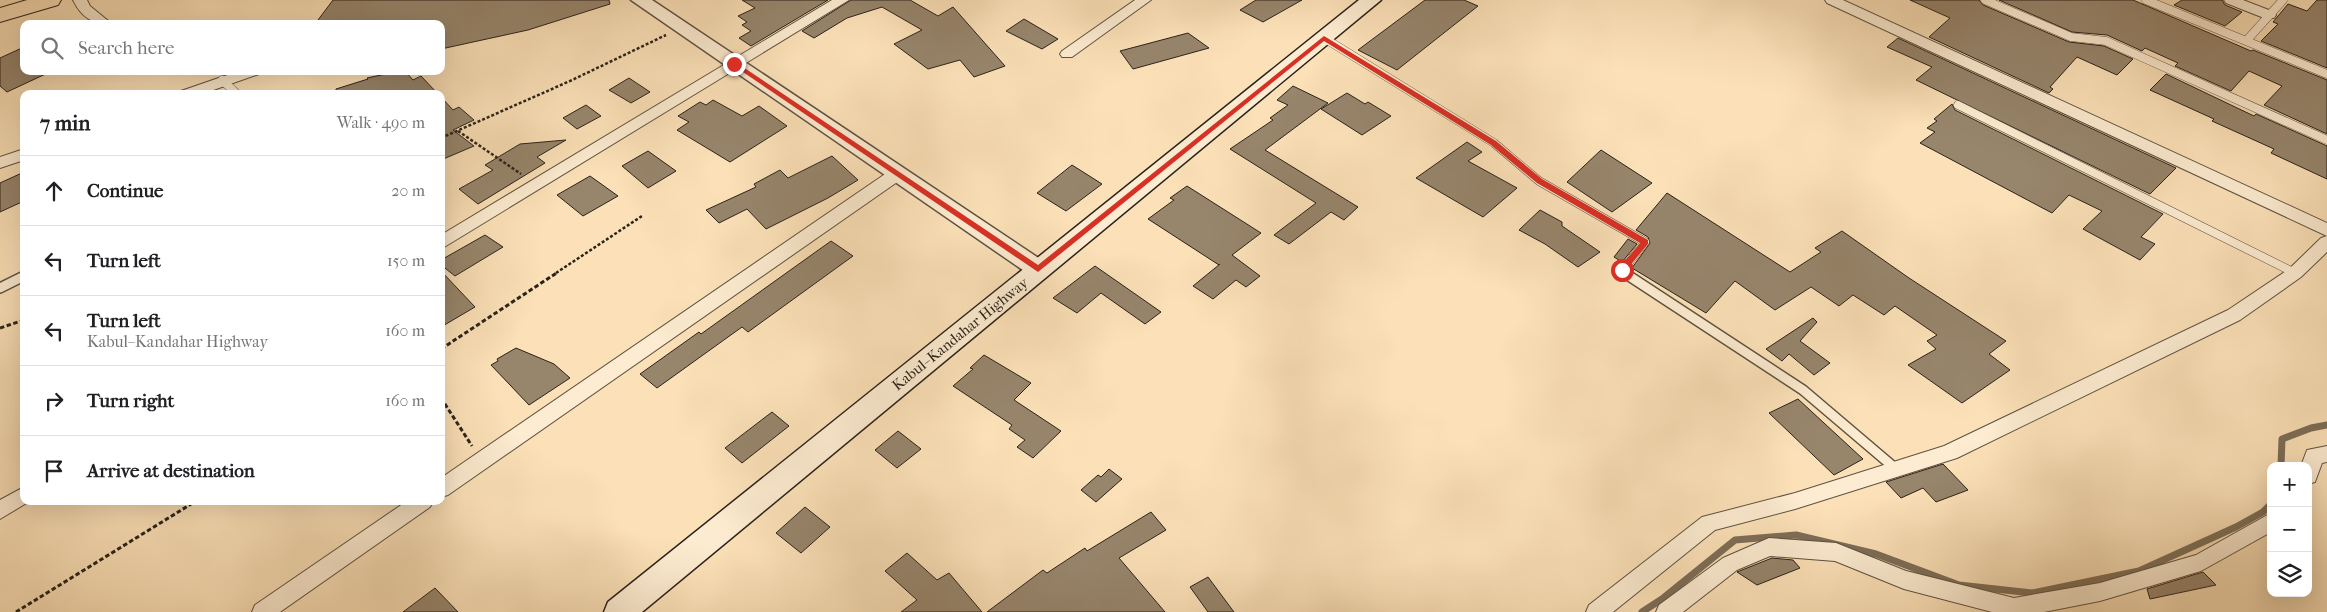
<!DOCTYPE html>
<meta charset="utf-8">
<style>
:root{--surface:#fff;--page:#f2f2f2;--text:#202124;--muted:#757577;--line:#e0e0e0}
body{margin:0;font-family:"IM FELL French Canon",serif;background:var(--page);color:var(--text)}
.controls{position:absolute;right:15px;bottom:15px;display:grid;overflow:hidden;border-radius:10px;box-shadow:0 5px 20px #0002}
.controls button{width:45px;height:45px;display:grid;place-items:center;padding:0;border:0;border-bottom:1px solid var(--line);background:var(--surface);color:var(--text);font:25px sans-serif}
.stop{position:absolute;width:15px;height:15px;margin:-11px;border:4px solid #d93025;border-radius:50%;background:#fff}
.stop.end{background:#d93025;border-color:#fff;box-shadow:0 1px 5px #0008}
.list{margin:0;padding:0;list-style:none}
h2{display:flex;justify-content:space-between;align-items:center;height:65px;margin:0;padding:0 20px;font-size:21px}
h2 small{font-size:16px;font-weight:400;color:var(--muted)}
.list li{display:grid;grid-template-columns:32px 1fr auto;gap:15px;align-items:center;box-sizing:border-box;height:70px;padding:0 20px;border-top:1px solid var(--line)}
.list b{display:block;font-size:19px;white-space:nowrap}
.list p{margin:0;font-size:16px;white-space:nowrap;color:var(--muted)}
.list em{font-size:16px;font-style:normal;color:var(--muted)}
.icon{flex:none;width:28px;height:28px;fill:none;stroke:currentColor;stroke-width:2;stroke-linecap:round;stroke-linejoin:round}
.map{position:relative;flex:none;width:2327px;height:612px;overflow:hidden}
.search{position:absolute;background:var(--surface);box-shadow:0 5px 20px #0002;left:20px;top:20px;width:425px;height:55px;display:flex;align-items:center;gap:12px;box-sizing:border-box;padding:0 18px;border-radius:10px;color:var(--muted);font-size:19px}
.panel{position:absolute;background:var(--surface);box-shadow:0 5px 20px #0002;left:20px;top:90px;width:425px;height:415px;border-radius:10px}
.map>svg:first-child{display:block}
.lines{fill:none;stroke-linecap:round;stroke-linejoin:round}
.stream{stroke:#7d6e58;stroke-width:7}
.building{fill:#97856c;stroke:#2a2219}
.service-far1-casing{stroke:#5e5241;stroke-width:9}
.service-casing{stroke:#5e5241;stroke-width:12}
.minor-casing{stroke:#5e5241;stroke-width:2}
.tertiary-casing{stroke:#5e5241;stroke-width:3}
.secondary-casing{stroke:#2a2219;stroke-width:3}
.trunk-casing{stroke:#2a2219;stroke-width:2}
.path-far1{stroke:#2a2219;stroke-width:2.5;stroke-dasharray:3 2;stroke-linecap:butt}
.path{stroke:#2a2219;stroke-width:3;stroke-dasharray:4.5 2.5;stroke-linecap:butt}
.service-far1{stroke:#fdecd1;stroke-width:8}
.service{stroke:#fdecd1;stroke-width:9}
.minor{fill:#fdecd1;fill-rule:evenodd}
.tertiary{fill:#fdecd1;fill-rule:evenodd}
.secondary{fill:#fdecd1;fill-rule:evenodd}
.trunk{fill:#fce1b8;fill-rule:evenodd}
.route{fill:#d93025}
.labels{text-anchor:middle;dominant-baseline:central;stroke-width:4.5;stroke-linejoin:round;paint-order:stroke}
.street-label{font-size:15px;fill:#2a2219;stroke:#fdecd1}
</style>
<div class="map">
<svg width="2327" height="612" viewBox="0 0 2327 612">
<rect width="100%" height="100%" fill="#fce1b8"/>
<filter id="stains"><feTurbulence type="fractalNoise" baseFrequency=".004" numOctaves="4"/><feColorMatrix values="0 0 0 0 .2 0 0 0 0 .09 0 0 0 0 .02 0 0 0 .5 -.17"/></filter>
<radialGradient id="worn" r=".72"><stop offset=".6" stop-color="#630" stop-opacity="0"/><stop offset="1" stop-color="#630" stop-opacity=".3"/></radialGradient>
<g class="lines">
<path class="stream" d="M2281 466 2282 439 2311 428 2327 425
M1642 612 1662 599 1735 540 1796 535 1876 554 1959 585 2032 593 2139 571 2236 527 2263 512 2271 504"/>
</g>
<path class="building" d="M333 0H609L610 4 528 30 441 49V24H315Z
M742 0H828L751 46 739 38 751 31 742 25 747 22 738 16 755 8Z
M851 0H910L938 16 953 7 1005 66 974 77 960 60 928 69 894 44 922 30 882 7 847 18 814 38 802 31Z
M1256 0H1302L1263 22 1240 10Z
M1425 0H1464L1478 6 1397 70 1358 50Z
M1910 0H1979L1983 5 2069 42 2104 46 2133 59 2117 75 2077 57 2050 87 2053 89 2049 93 1929 37 1950 18Z
M1999 0H2133L2251 51 2253 50 2327 80V134L2264 105 2282 86 2249 71 2231 91 2175 66 2178 63 2145 48 2142 51 2107 35 2072 32Z
M2182 0H2222L2225 5 2242 12 2225 26 2174 5Z
M2317 0H2327V68L2261 41 2278 24 2273 22 2288 4 2307 11Z
M1024 19 1058 39 1042 49 1006 31Z
M1188 33 1209 48 1133 69 1120 51Z
M1898 38 2176 168 2150 194 1916 80 1932 67 1887 47Z
M24 47V71H52L7 92 0 86V58Z
M400 71H405L413 80 421 76 438 94H336V89L368 79 367 78Z
M2166 74 2254 116 2256 114 2327 146V179L2271 153 2274 149 2212 121 2214 119 2150 90Z
M629 78 650 92 631 103 609 90Z
M1293 86 1328 103 1265 150 1358 207 1344 220 1331 212 1289 244 1274 235 1316 203 1230 149 1273 120 1270 118 1288 105 1277 100Z
M1347 93 1365 104 1368 102 1391 116 1362 135 1321 109Z
M441 97 453 110 459 107 474 120 453 130 474 146 441 160Z
M713 100 742 116 759 106 787 126 730 162 677 130 689 122 678 116 700 102 706 105Z
M1952 104 1955 110 2163 214 2141 237 2155 244 2140 260 2083 229 2102 211 2069 195 2052 213 1920 143 1935 132 1927 128 1937 121 1934 119Z
M586 105 601 116 577 129 563 118Z
M566 140 537 157 545 163 478 204 459 189 493 170 485 165 520 144Z
M1467 142 1482 152 1468 161 1517 188 1483 217 1416 178Z
M1601 150 1652 183 1612 212 1567 182Z
M648 151 676 171 648 188 622 166Z
M832 156 858 180 828 198 766 229 747 209 719 223 706 210 756 187 754 184 780 170 788 178Z
M1072 165 1102 184 1066 211 1037 193Z
M24 172V201L0 212V183Z
M590 176 618 196 583 216 557 195Z
M1187 186 1261 233 1232 255 1260 276 1246 287 1236 280 1213 299 1193 286 1220 264 1219 265 1148 219 1174 200 1170 198Z
M1667 193 1790 272 1821 252 1815 248 1842 231 1909 278 2006 341 1989 354 2010 370 1962 403 1908 365 1936 349 1927 341 1937 335 1895 306 1884 315 1853 295 1839 306 1811 287 1775 310 1735 281 1706 313 1632 268 1650 243 1648 237 1636 230Z
M1540 210 1562 222V226L1600 252 1578 267 1545 244 1519 230Z
M485 235 503 247 455 276 441 265V260Z
M1628 239 1637 244 1622 262 1614 257Z
M831 241 853 256 748 332 742 327 657 388 640 374 699 332 701 334Z
M1095 266 1161 312 1145 324 1101 293 1077 313 1053 298Z
M441 271 475 307 441 327Z
M1813 318 1817 322 1800 341 1830 363 1814 375 1789 354 1782 361 1766 349Z
M516 348 554 364 570 378 529 405 491 365 498 361 497 359Z
M984 355 1031 383 1014 400 1061 431 1033 458 1017 447 1025 440 1009 429 1012 425 953 386 973 369 970 368Z
M1798 399 1863 459 1834 475 1769 413Z
M772 412 789 426 742 463 725 448Z
M898 431 921 449 897 468 875 450Z
M1943 464 1968 490 1936 502 1923 488 1901 498 1886 482Z
M1109 469 1122 479 1096 502 1081 490 1098 475 1101 477Z
M805 507 830 527 801 553 776 533Z
M1151 512 1166 530 1119 558 1165 612H987L1043 570 1047 573 1085 548 1087 551Z
M907 553 937 580 949 573 982 612H901L917 600 885 571Z
M1772 558 1793 560 1800 568 1757 585 1737 572Z
M2203 572 2216 585 2150 599 2147 589Z
M1208 577 1234 612H1208L1190 587Z
M435 588 458 612H403Z"/>
<g class="lines">
<defs>
<path id="service-far1" d="M1985 0 2071 37 2106 41 2327 140
M2146 0 2327 74
M1324 38 1494 143 1539 181 1645 242 1622 271 1625 273
M2247 40 2283 0
M222 80 237 94
M1958 105 2295 273"/>
<path id="service" d="M1623 272 1803 390 1896 469
M2292 272 2295 273
M0 288 24 276"/>
<path id="minor" d="M73 0H87L90 6 112 24C92 24 82 18 73 0Z
M832 0H849L441 249V235Z
M1135 0H1151L1072 57H1062L1060 54 1062 51Z
M1825 0H1843L2327 223V236L1827 3Z
M2224 0H2243L2274 12 2276 15 2274 18H2264L2226 3Z
M239 71H261L259 74 202 94H179L181 91Z
M24 149V160L0 168V157Z
M897 169 903 170 905 174 903 178 448 495 441 497V478L891 170Z
M2327 236V252L2301 277 2240 320 1957 458 1795 509 1715 530 1613 612H1586L1589 605 1702 517 1795 493 1944 446 2228 310 2289 269 2321 238Z
M2327 446V462L2322 463 2315 482 2308 484V466H2301L2307 450Z
M24 487V501H30L0 519V500Z
M407 501H433L430 507 280 612H252L255 605Z
M2271 513V532L2201 571 2100 601 2044 612H1992L1904 589 1835 561 1770 556 1737 570 1683 612H1656L1659 605 1723 558 1769 538 1836 543 1906 571 2014 598 2100 583 2196 555Z"/>
<path id="tertiary" d="M631 0H652L1046 263 1049 269 1046 275 1038 277 1030 275Z"/>
<path id="secondary" d="M1359 0H1381L642 612H604L608 602Z"/>
<path id="trunk" d="M27 0H61L58 5 0 22V8Z"/>
</defs>
<use href="#service-far1" class="service-far1-casing"/>
<use href="#service" class="service-casing"/>
<use href="#minor" class="minor-casing"/>
<use href="#tertiary" class="tertiary-casing"/>
<use href="#secondary" class="secondary-casing"/>
<use href="#trunk" class="trunk-casing"/>
<path class="path-far1" d="M458 131 521 174
M441 138 570 81 666 35
M556 273 642 216"/>
<path class="path" d="M0 328 24 320
M441 349 558 272
M441 398 472 446
M16 612 196 501"/>
<use href="#service-far1" class="service-far1"/>
<use href="#service" class="service"/>
<use href="#minor" class="minor"/>
<use href="#tertiary" class="tertiary"/>
<use href="#secondary" class="secondary"/>
<use href="#trunk" class="trunk"/>
</g>
<path class="route" d="M1324 36 1496 141 1542 179 1648 240V244L1624 273H1619V268L1640 243 1537 183 1491 145 1324 41 1038 272 731 64 737 63 1038 265Z"/>
<g class="labels">
<g class="street-label">
<text transform="translate(960 334) rotate(-39)">Kabul–Kandahar Highway</text>
</g>
</g>
<rect width="100%" height="100%" filter="url(#stains)"/>
<rect width="100%" height="100%" fill="url(#worn)"/>
</svg>
<div class="controls">
<button>+</button>
<button>−</button>
<button><svg class="icon" aria-label="layers" viewBox="0 0 24 24"><path d="M12 4l9 5-9 5-9-5zM3 14l9 5 9-5"/></svg></button>
</div>
<div class="stop" style="left:1622px;top:270px"></div>
<div class="stop end" style="left:734px;top:64px"></div>
<div class="search"><svg class="icon" aria-label="search" viewBox="0 0 24 24"><circle cx="10" cy="10" r="6"/><path d="M15 15l6 6"/></svg>Search here</div>
<section class="panel">
<h2>7 min<small>Walk · 490 m</small></h2>
<ul class="list">
<li><svg class="icon" aria-label="ahead" viewBox="0 0 24 24"><path d="M12 20V5M6 11l6-6 6 6"/></svg><div><b>Continue</b></div><em>20 m</em></li>
<li><svg class="icon" aria-label="left" viewBox="0 0 24 24"><path d="M17 20v-9H6M10 6l-5 5 5 5"/></svg><div><b>Turn left</b></div><em>150 m</em></li>
<li><svg class="icon" aria-label="left" viewBox="0 0 24 24"><path d="M17 20v-9H6M10 6l-5 5 5 5"/></svg><div><b>Turn left</b><p>Kabul–Kandahar Highway</p></div><em>160 m</em></li>
<li><svg class="icon" aria-label="right" viewBox="0 0 24 24"><path d="M7 20v-9h11M14 6l5 5-5 5"/></svg><div><b>Turn right</b></div><em>160 m</em></li>
<li><svg class="icon" aria-label="arrive" viewBox="0 0 24 24"><path d="M6 21V4h12l-3 4 3 4H6"/></svg><div><b>Arrive at destination</b></div></li>
</ul>
</section>
</div>
